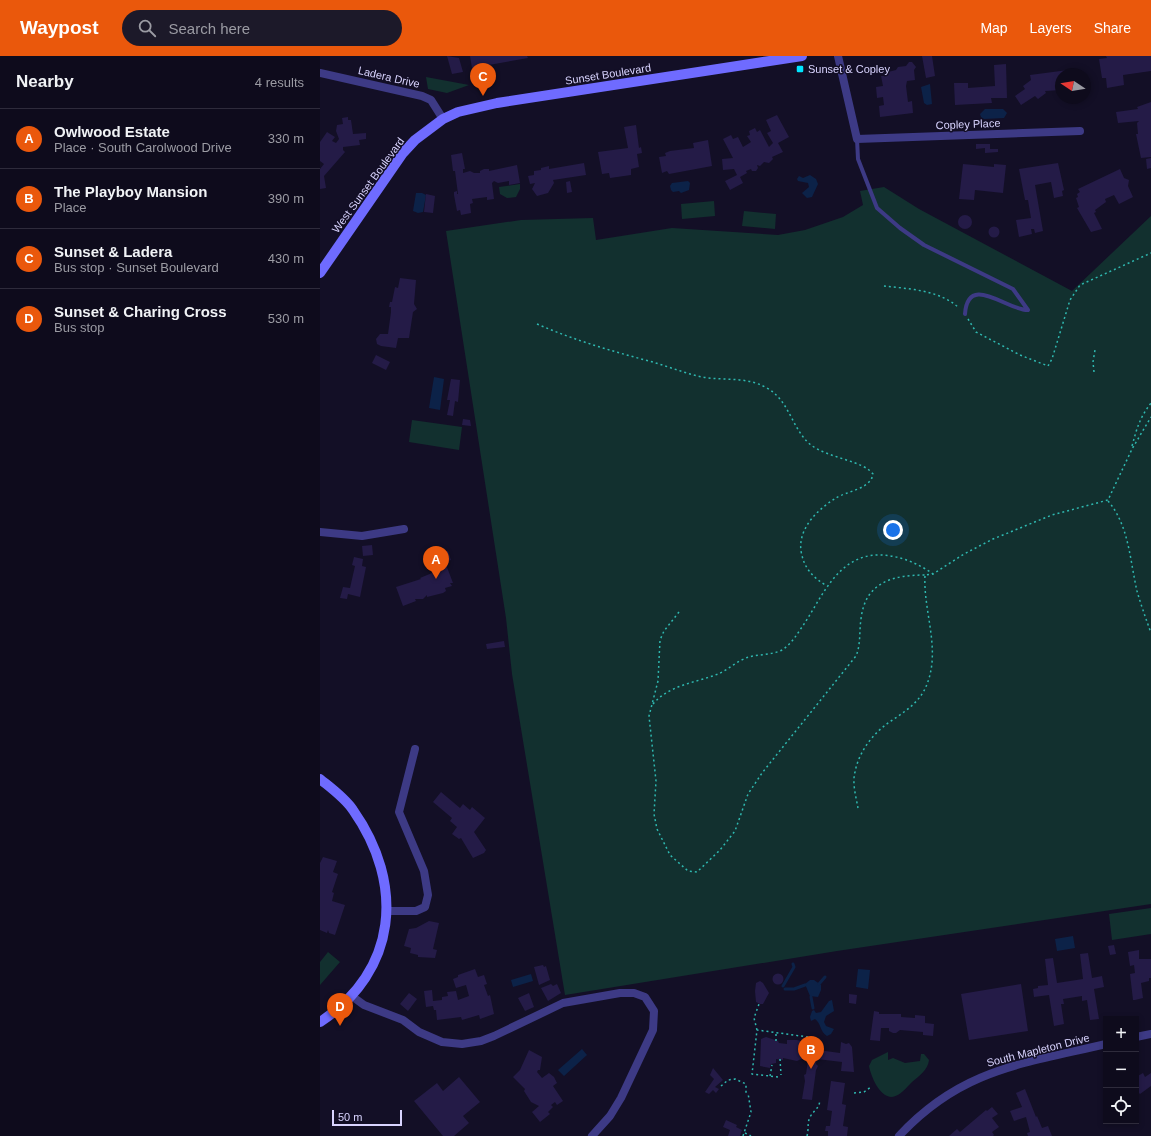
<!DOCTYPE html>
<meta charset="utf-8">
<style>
:root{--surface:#0e0b1c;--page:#1c1929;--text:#f1f3f6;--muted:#9b9ba3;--line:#2e2b3b;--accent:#ea580c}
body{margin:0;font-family:Helvetica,sans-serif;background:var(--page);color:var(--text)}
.controls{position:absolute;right:12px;bottom:12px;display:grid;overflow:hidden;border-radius:0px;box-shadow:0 2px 6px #0003}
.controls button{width:36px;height:36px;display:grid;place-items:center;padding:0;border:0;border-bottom:1px solid var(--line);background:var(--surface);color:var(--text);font:20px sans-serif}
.compass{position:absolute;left:735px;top:12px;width:36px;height:36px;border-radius:50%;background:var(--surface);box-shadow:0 2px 6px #0003;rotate:282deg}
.scale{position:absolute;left:12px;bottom:10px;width:70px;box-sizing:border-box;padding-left:4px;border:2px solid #d9d4ff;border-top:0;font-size:11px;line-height:14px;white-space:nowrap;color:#d9d4ff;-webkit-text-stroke:3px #130f26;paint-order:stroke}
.you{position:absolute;left:573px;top:474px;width:14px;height:14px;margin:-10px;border:3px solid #fff;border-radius:50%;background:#1a73e8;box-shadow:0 0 0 6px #1a73e833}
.badge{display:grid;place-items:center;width:26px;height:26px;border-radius:50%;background:var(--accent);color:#fff;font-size:13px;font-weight:700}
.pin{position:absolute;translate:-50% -33px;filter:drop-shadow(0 1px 2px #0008)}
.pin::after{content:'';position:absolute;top:21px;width:14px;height:12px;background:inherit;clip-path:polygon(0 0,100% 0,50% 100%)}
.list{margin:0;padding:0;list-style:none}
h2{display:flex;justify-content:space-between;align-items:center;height:52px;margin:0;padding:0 16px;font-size:17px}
h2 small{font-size:13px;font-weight:400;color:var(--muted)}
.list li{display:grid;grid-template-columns:26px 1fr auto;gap:12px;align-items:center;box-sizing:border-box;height:60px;padding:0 16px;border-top:1px solid var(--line)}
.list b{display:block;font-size:15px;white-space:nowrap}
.list p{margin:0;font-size:13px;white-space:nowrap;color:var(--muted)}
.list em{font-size:13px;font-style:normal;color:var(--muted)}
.icon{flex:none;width:22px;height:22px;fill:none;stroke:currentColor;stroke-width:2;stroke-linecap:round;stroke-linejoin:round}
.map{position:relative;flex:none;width:831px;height:1080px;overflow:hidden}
header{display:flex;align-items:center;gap:24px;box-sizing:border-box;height:56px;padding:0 20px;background:var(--accent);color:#fff}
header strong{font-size:19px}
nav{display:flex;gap:22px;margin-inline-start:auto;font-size:14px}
.search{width:280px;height:36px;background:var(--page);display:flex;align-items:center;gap:10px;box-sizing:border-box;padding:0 14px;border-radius:22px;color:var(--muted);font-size:15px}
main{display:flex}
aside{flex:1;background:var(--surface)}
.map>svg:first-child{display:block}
.green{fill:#12302f}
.water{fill:#0c2248}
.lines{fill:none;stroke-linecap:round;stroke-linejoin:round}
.stream{stroke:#0c2248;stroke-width:3}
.building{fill:#241b47}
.path{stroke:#2fb8b0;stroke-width:1.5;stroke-dasharray:2 3;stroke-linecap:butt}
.lane{stroke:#3d3a85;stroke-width:4}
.street{stroke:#3d3a85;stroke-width:8}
.secondary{stroke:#6f6bff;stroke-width:10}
.poi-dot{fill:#00e5ff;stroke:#130f26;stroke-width:1.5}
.labels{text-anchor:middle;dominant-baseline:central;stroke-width:3;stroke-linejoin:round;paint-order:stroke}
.poi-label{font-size:11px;fill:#d9d4ff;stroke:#130f26;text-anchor:start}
.street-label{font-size:11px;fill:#d9d4ff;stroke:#130f26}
</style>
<header>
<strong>Waypost</strong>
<div class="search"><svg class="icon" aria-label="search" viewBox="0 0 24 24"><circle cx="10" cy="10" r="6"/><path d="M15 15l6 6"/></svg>Search here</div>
<nav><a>Map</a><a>Layers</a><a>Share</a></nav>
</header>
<main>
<aside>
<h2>Nearby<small>4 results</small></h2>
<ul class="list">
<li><span class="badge">A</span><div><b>Owlwood Estate</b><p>Place · South Carolwood Drive</p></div><em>330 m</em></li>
<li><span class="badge">B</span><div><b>The Playboy Mansion</b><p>Place</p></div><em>390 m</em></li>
<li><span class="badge">C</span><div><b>Sunset &amp; Ladera</b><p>Bus stop · Sunset Boulevard</p></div><em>430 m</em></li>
<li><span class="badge">D</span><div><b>Sunset &amp; Charing Cross</b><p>Bus stop</p></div><em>530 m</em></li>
</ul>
</aside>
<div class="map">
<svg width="831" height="1080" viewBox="0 0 831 1080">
<rect width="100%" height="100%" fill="#130f26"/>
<path class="green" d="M106 21 149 29 127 37 108 33Z
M200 128V133L196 141 187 142 180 138 179 131Z
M564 131 599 153 752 235 831 160V848L517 895 245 939 192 618 186 562 126 175 201 164 273 162 276 184 352 172 458 179 485 174 523 161 543 149 540 135Z
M394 145 395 160 362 163 361 148Z
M424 155 456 158 455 173 422 170Z
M92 364 142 371 139 394 89 386Z
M831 852V878L792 884 789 858Z
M8 896 20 906 0 929V906Z
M568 996V1004L573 1002 585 1007 600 1005 601 998H604L609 1004C608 1014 599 1020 592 1026 587 1031 580 1040 572 1041 559 1041 551 1020 549 1010L552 1004Z"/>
<path class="water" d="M610 28 612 48 607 49 604 47 601 31Z
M665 53H683L687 57 684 62 664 63 661 61 660 58Z
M490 119 496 123 498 128 492 141 487 142 482 137 489 131 488 127 478 125 477 123 479 120 483 122Z
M368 125 370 127 369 134 361 137 359 135 353 136 351 134 350 130 352 127Z
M96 137H102L106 139 103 156 98 157 93 155Z
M114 321 124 323 120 354 109 352Z
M753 880 755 892 737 895 735 883Z
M538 913 550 914 548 933 536 931Z
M211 918 213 925 193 931 191 924Z
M490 924H494L501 929V934L498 941 490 940 485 928Z
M512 944 514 955 506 960 504 966 506 970 514 973 511 978 507 980C500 976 501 967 495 963L491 965 490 961 492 955 494 954 496 957 501 956 509 945Z
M262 993 267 999 244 1020 238 1014Z"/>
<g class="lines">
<path class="stream" d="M499 928 505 921
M463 930 474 911 473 908
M465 933H474L485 929
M491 941 493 952"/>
</g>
<path class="building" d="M127 0 139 2 143 16 132 18Z
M150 0H207L208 2 152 12Z
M602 0H612L615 20 606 22Z
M786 0H831V15L803 19 804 29 787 32 786 22H782L779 3 787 2Z
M589 6H592L596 11 594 14 595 24 587 25 586 30 588 46 592 45 593 57 560 61 559 50 564 49 563 41 557 42 556 31 563 30 561 20H564V17L576 14 578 11 586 10Z
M686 8 687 42H671L672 47 635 49 634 27H648V32L675 30 674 9Z
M748 14V18H741V34L725 35 726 37 718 43 715 40 701 49 695 40 705 33 703 30 711 24 710 19Z
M831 46V101L821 102 816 78H818L817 67 819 65 798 67 796 56 818 53 817 51Z
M457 59 469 81 458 87 463 96 452 101 453 103 449 107 444 106 440 110 437 109 438 112 436 115H432L431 113 426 115 427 117 420 121 423 127 410 134 405 125 417 119 414 113 403 114 402 103 413 102 403 83 411 79 413 83 418 81 423 91 431 86 427 80 430 79 429 75 435 72 437 76 440 74 449 91 453 87 447 77 451 75 446 64Z
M28 61V64H31L33 78 46 77V83L39 84 40 89 23 91V94L25 96 4 120 6 132 0 133V113L4 108 0 105V86L7 76 15 81 12 85 16 87 19 83 16 75 17 69 23 68 22 62Z
M316 69 319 92 321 91 322 97 317 98 319 111 311 113V119L290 122 289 117 282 118 278 96 308 92 304 71Z
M388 84 392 110 349 118 347 115 342 117 339 101 346 100 345 97 350 95 374 92 373 87Z
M656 88H670V93H678V96L665 97V92L656 93Z
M142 97 145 113H143V117L150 115 154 117H160V115L164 113H169V115L197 109 200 127 189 129V125L178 127 174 125 172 127 174 143 167 144V141L152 143 153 147 150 148 151 157 141 159 140 154 137 155 134 139V136L137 135V138L141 137 138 138 135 115H133L131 99Z
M831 102V112L827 113 826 103Z
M264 107 266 119 233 124 234 127 228 137 217 140 212 133 215 127 210 128 208 120 214 119V115L221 114V112L229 110V113Z
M738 107 744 134 742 135 743 140 734 142 731 126 715 129 723 175 715 177 714 173H711L712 178 699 181 696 164 711 162 708 144H705L699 113Z
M643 108 674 111V108L686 109 683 137 655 134 654 144 639 143Z
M800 113 804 122 809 124 808 130 813 141 799 148 794 139 785 143 786 146 775 154 776 156 774 157 782 173 771 176 757 152 759 151 756 142 758 141 757 138 760 136 758 133Z
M250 125 252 136 247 137 246 126Z
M106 138 115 140 113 157 104 156Z
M638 166a7 7 0 1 1 14 0a7 7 0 1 1-14 0Z
M668.5 176a5.5 5.5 0 1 1 11 0a5.5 5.5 0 1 1-11 0Z
M80 222 96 224 94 248 97 253 93 256 89 282H78L76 292 61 290 57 288 56 283 60 278H68L71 256V251H69L70 246H72L75 231 78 232Z
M56 299 70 306 66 314 52 307Z
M131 323 140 324 138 346 135 345 133 360 127 359 130 344H127Z
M143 363 150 364 151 370 142 369Z
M52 489 53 499 43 500 42 490Z
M128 495 131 504 125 506 133 527H130L132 530 125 532 126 535 123 537 107 541V539L103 543H95L96 545 83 550 76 531 101 523 100 522 112 517 106 501 118 496 119 498Z
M34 501 43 503 42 510 46 511 40 541 28 538 27 543 20 542 23 531 30 532 35 510 32 509Z
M184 585 185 591 167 593 166 588Z
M121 736 140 752 143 748 150 754 152 751 165 762 154 776 166 794 164 797 153 802 141 782 139 783 132 778 137 771 130 765 132 762 113 746Z
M3 801 17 805 13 816 18 818 12 836 14 837 12 845 25 849 15 879 9 877 8 874 7 877 0 874V807Z
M109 865 119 867 113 893 117 894 115 902 98 901V899L90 897 91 892 84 890 89 873 96 872Z
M794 889 796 898 790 899 788 890Z
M819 894V903H831V922H829V925L821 927 823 942 815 944H813L810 918 815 917 814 909 810 910 808 896Z
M768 897 772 922 782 920 784 931 774 933 779 963 770 964 767 944 762 945V940L743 943 744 948H741L744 968 734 970 729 939 714 941 713 933 718 932V930L728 929 725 903 733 902 737 927 763 923 760 898Z
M223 909 224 911 226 910 230 924 219 929 214 911Z
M155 913 158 921 164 919 167 928 164 929 168 940 170 939 174 958 160 963 159 959 142 964 141 961 117 964 116 954H114L113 950 106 951 104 935 112 934 113 945 122 944V941L128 940 127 936 136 935 138 944 149 940 146 929 136 932 133 923 138 921V919Z
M452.5 923a5.5 5.5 0 1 1 11 0a5.5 5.5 0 1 1-11 0Z
M440 925 443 927 449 937 443 948H440L436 946 435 935 436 927Z
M231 928 233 930 237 928 241 937 228 945 221 932Z
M701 928 708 975 649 984 641 938Z
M89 937 97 943 88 955 80 948Z
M209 937 214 951 205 955 198 942Z
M529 938 537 939 536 948 529 947Z
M554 955 559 956V958H581V961L595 962V959L605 960V967L614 968 613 980 603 979V976L580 974 576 977H573L569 975V972H561L560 985 550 984Z
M446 981 458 985 459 987 467 988V984H477L481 985 480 986 483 989 497 991 498 994 520 997 521 986 526 988 529 987 532 991 534 1016 521 1015 522 1006 497 1003 496 1008 498 1010 496 1014 492 1044 482 1043 485 1025 484 1019 486 1018 488 1004 481 1003 477 1005 463 1002V1004L456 1003V1007L451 1008 450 1012 440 1010 441 983Z
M209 994 222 1001 220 1014H218L217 1016 222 1022 229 1017 234 1021 237 1027 233 1030 243 1045 237 1049 235 1046 231 1049 233 1051 228 1056 230 1058 220 1066 212 1056 219 1050 211 1046 204 1035 205 1033 193 1021 200 1014Z
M393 1012 403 1024 395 1031 399 1033 396 1037 393 1034 389 1038 385 1036 394 1023 390 1019Z
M823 1017 825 1021 831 1017V1030L820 1038 816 1034V1021Z
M139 1021 160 1046 143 1060 149 1067 134 1080H123L94 1045 117 1027 123 1035Z
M511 1025 525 1027 522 1048 526 1049 523 1070 528 1071 527 1080H508V1075H505L506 1070H510L512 1055 507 1054Z
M705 1033 716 1061 717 1060 722 1072 728 1070 732 1080H708L707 1077 710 1076 706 1061 694 1065 690 1055 702 1051 696 1037Z
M672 1051 678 1058 672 1062 679 1071 672 1076 674 1079 673 1080H629L637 1073 640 1076 666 1054 667 1055Z
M406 1064 417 1069 416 1071 422 1074 420 1080H408L410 1074 403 1071Z"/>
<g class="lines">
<path class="path" d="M564 230C589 233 620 234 639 252
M648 263 656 276 700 299 728 310 732 303 750 244 760 229 831 197
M217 268C254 284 291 295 329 305 347 310 364 317 382 321 404 325 426 320 447 332 470 345 472 374 491 389 508 402 544 405 553 418 551 433 527 435 516 442 498 453 478 472 481 495 484 512 492 521 507 530
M774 316 773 306 775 294
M812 390C817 372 819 363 831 347
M788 445C809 469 810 505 817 535 821 549 826 563 831 577
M359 556 344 575 340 584 338 625 329 660 336 725 334 758 337 773 350 799 368 815 377 816 400 794 415 775 428 738 442 717 536 600C541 588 539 576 541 563 545 526 573 519 605 519
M333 648C349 629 375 627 398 618 408 614 418 604 429 601 440 598 452 599 462 594 471 588 476 580 482 571 502 542 517 499 559 499 578 499 598 507 613 518
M538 752C536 741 532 727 535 716 539 695 554 676 571 665 586 655 601 645 607 628 621 593 603 555 605 519L613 518 644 498 673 483 732 459 788 444 812 393 831 361
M437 974 434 962 439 948
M456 985V977
M460 1003 461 1019
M450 1020 452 1009
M458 1021 432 1018 437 974 488 981
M401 1030 408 1024 415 1023 426 1028V1037
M534 1037 544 1036 551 1031
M425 1077 431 1080
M423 1080 431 1056 428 1037
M487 1080C489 1073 487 1067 490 1061 494 1054 499 1053 500 1044"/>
<path class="lane" d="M537 83 538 103 557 152 580 172 604 189 693 233 708 254C688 255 648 216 645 258"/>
<path class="street" d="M518 0 537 83 760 75
M0 17 102 40 111 44 123 63
M0 476 42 480 84 473
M66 855H96L105 851 108 839 104 815 79 756 95 693
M33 941 44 949 83 964 99 976 122 986 142 988 161 985 174 980 243 947 300 937H314L325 941 334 955 333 974 301 1042 290 1060 272 1080
M816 981 831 978
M579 1080C641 1013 702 1008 786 988"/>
<path class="secondary" d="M0 217 83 97 95 84 123 63 138 56 177 47 482 0
M0 723C11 732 25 742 33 754 85 828 78 915 0 966"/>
</g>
<rect class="poi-dot" x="476" y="9" width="8" height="8" rx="2"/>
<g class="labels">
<g class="poi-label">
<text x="488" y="13">Sunset &amp; Copley</text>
</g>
<g class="street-label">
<text transform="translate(288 18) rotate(-9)">Sunset Boulevard</text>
<text transform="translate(69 21) rotate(13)">Ladera Drive</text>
<text transform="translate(648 68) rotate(-2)">Copley Place</text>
<text transform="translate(48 129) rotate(-54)">West Sunset Boulevard</text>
<text transform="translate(718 994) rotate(-14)">South Mapleton Drive</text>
</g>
</g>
</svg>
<div class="controls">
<button>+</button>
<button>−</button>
<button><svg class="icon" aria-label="locate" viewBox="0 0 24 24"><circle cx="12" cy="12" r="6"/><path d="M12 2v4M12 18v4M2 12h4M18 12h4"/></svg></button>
</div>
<svg class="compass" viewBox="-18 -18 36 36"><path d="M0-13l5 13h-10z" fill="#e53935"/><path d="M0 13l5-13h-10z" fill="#9b9ba3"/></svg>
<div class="scale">50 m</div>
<div class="you"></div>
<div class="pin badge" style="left:116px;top:523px">A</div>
<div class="pin badge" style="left:491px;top:1013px">B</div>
<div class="pin badge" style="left:163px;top:40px">C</div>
<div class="pin badge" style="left:20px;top:970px">D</div>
</div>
</main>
